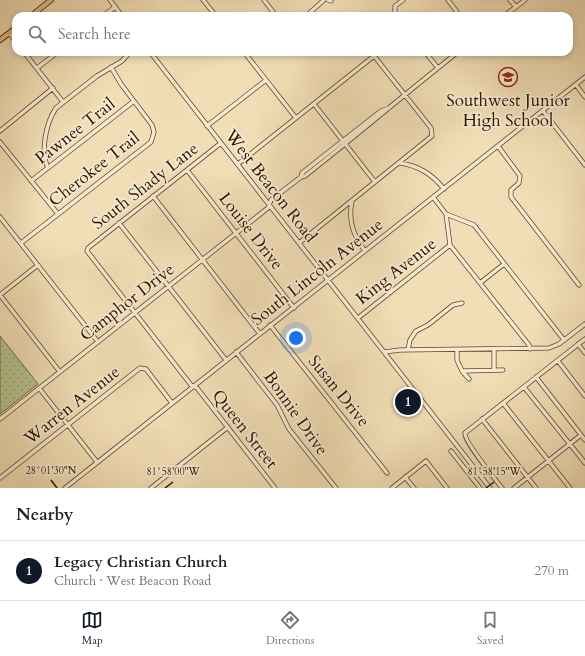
<!DOCTYPE html>
<meta charset="utf-8">
<style>
:root{--surface:#fff;--page:#f6f6f6;--text:#222;--muted:#767676;--line:#e0e0e0;--accent:#111827}
body{margin:0;font-family:Cardo,serif;background:var(--page);color:var(--text)}
.you{position:absolute;left:296px;top:338px;width:14px;height:14px;margin:-10px;border:3px solid #fff;border-radius:50%;background:#1a73e8;box-shadow:0 0 0 6px #1a73e833}
.badge{display:grid;place-items:center;width:26px;height:26px;border-radius:50%;background:var(--accent);color:#fff;font-size:13px;font-weight:700}
.pin{position:absolute;translate:-50% -50%;border:2px solid #fff;box-shadow:0 1px 4px #0006}
.list{margin:0;padding:0;list-style:none}
h2{display:flex;justify-content:space-between;align-items:center;height:52px;margin:0;padding:0 16px;font-size:17px}
h2 small{font-size:13px;font-weight:400;color:var(--muted)}
.list li{display:grid;grid-template-columns:26px 1fr auto;gap:12px;align-items:center;box-sizing:border-box;height:60px;padding:0 16px;border-top:1px solid var(--line)}
.list b{display:block;font-size:15px;white-space:nowrap}
.list p{margin:0;font-size:13px;white-space:nowrap;color:var(--muted)}
.list em{font-size:13px;font-style:normal;color:var(--muted)}
.icon{flex:none;width:22px;height:22px;fill:none;stroke:currentColor;stroke-width:2;stroke-linecap:round;stroke-linejoin:round}
.map{position:relative;flex:none;width:585px;height:488px;overflow:hidden}
.search{position:absolute;background:var(--surface);box-shadow:0 2px 6px #0003;left:12px;right:12px;top:12px;height:44px;display:flex;align-items:center;gap:10px;box-sizing:border-box;padding:0 14px;border-radius:12px;color:var(--muted);font-size:15px}
.sheet{height:112px;background:var(--surface)}
nav{display:flex;justify-content:space-around;align-items:center;box-sizing:border-box;height:56px;border-top:1px solid var(--line);background:var(--surface);font-size:11px;color:var(--muted)}
nav a{display:grid;justify-items:center;gap:2px}
nav .on{color:var(--accent)}
.map>svg:first-child{display:block}
.park{fill:url(#park-dots);stroke:#6e6a48}
.lines{fill:none;stroke-linecap:round;stroke-linejoin:round}
.minor-casing{stroke:#59462e;stroke-width:5}
.major-casing{stroke:#261300;stroke-width:6}
.minor{stroke:#f7ead0;stroke-width:3.5}
.major{stroke:#e9bf7b;stroke-width:4.5}
.ticks{fill:none;stroke:#261300;stroke-width:1.5}
.labels{text-anchor:middle;dominant-baseline:central;stroke-width:3.5;stroke-linejoin:round;paint-order:stroke}
.poi-label{font-size:17px;fill:#261300;stroke:#f7ead0}
.street-label{font-size:17px;fill:#261300;stroke:#f7ead0}
.ticks-label{font-size:10px;text-anchor:middle;fill:#261300;stroke:#f7ead0;stroke-width:3.5;stroke-linejoin:round;paint-order:stroke}
</style>
<div class="map">
<svg width="585" height="488" viewBox="0 0 585 488">
<defs>
<pattern id="park-dots" width="8" height="8" patternUnits="userSpaceOnUse"><rect width="8" height="8" fill="#b7c290"/><path d="M2 2h.1M6 6h.1" fill="none" stroke="#9da67a" stroke-width="1.8" stroke-linecap="round"/></pattern>
</defs>
<rect width="100%" height="100%" fill="#f2deb6"/>
<filter id="stains"><feTurbulence type="fractalNoise" baseFrequency=".005" numOctaves="4"/><feColorMatrix values="0 0 0 0 .2 0 0 0 0 .09 0 0 0 0 .02 0 0 0 .5 -.17"/></filter>
<radialGradient id="worn" r=".72"><stop offset=".6" stop-color="#630" stop-opacity="0"/><stop offset="1" stop-color="#630" stop-opacity=".3"/></radialGradient>
<path class="park" d="M0 336 38 384 0 414Z"/>
<g class="lines">
<defs>
<path id="minor" d="M110 0 122 16
M203 0 216 16
M264 0 276 16
M328 0 331 1
M448 0 460 16
M510 0 516 7
M103 16 115 7
M306 16 324 0
M397 16 395 12V6L403 0
M504 16 525 0
M9 33 16 41
M24 52 63 102
M150 52 490 488
M244 52 296 118
M425 52 438 68
M37 68 58 52
M576 85 585 97
M314 104 375 182
M543 111 585 165
M207 126 266 80
M0 131 53 88
M0 142 58 214
M221 143 88 248 87 251 191 385 197 388 275 488
M498 146 520 176 519 183 511 190V197L579 285
M400 163C419 166 432 174 444 189
M238 164 374 56
M48 168C40 151 46 123 56 108L97 76 122 61 130 52
M187 170 294 308
M301 177 305 176C357 135 406 93 458 52
M31 181 134 101
M153 196 260 334
M433 197 446 214
M352 201C348 221 353 235 365 251
M446 214 474 225 564 340
M446 214 450 245 529 345 530 349
M0 217 98 342
M119 223 226 360
M21 243 151 142 154 132 152 125 121 84 111 67
M299 243 432 136 431 128 371 52
M480 283 504 264
M0 295 60 372
M0 295 38 265
M358 318 450 245
M270 325 387 473
M578 344 585 353
M408 350 410 340 416 331 428 325 453 305 462 303
M457 350V360L462 371 503 370
M236 352 277 405 289 429 336 488
M384 352 400 350 549 348 559 344 585 324
M558 361 585 396
M494 370V349
M462 371 469 379
M536 377 585 440
M524 387 585 463
M39 388 97 462
M503 403 570 488
M0 419 268 208 271 200 301 177 302 173 381 111 389 108
M482 419 536 488
M451 451 480 488
M405 477 414 488
M0 478 140 368 146 369 172 403
M65 488 585 77
M151 488 228 427
M392 488 426 461 447 488
M502 488C495 479 463 440 465 433L585 339
M514 488 581 435"/>
<path id="major" d="M31 16 51 0
M0 40 16 28"/>
</defs>
<use href="#minor" class="minor-casing"/>
<use href="#major" class="major-casing"/>
<use href="#minor" class="minor"/>
<use href="#major" class="major"/>
</g>
<path class="ticks" d="M51 480 57 488M165 488 173 482M486 488 494 482"/>
<defs>
<symbol id="school-ring" viewBox="-11 -11 22 22"><circle r="9.5" fill="#f7ead0" stroke="#8f2418" stroke-width="1.5"/><path d="M0-5L7-2L0 1L-7-2ZM-4 1L0 2.5L4 1V4Q0 6-4 4Z" fill="#8f2418"/></symbol>
</defs>
<g fill-rule="evenodd">
<use href="#school-ring" x="497" y="66" width="22" height="22"/>
</g>
<g class="labels">
<g class="poi-label">
<text x="508" y="100">Southwest Junior<tspan x="508" dy="20">High School</tspan></text>
</g>
<g class="street-label">
<text transform="translate(75 131) rotate(-38)">Pawnee Trail</text>
<text transform="translate(94 169) rotate(-38)">Cherokee Trail</text>
<text transform="translate(145 186) rotate(-38)">South Shady Lane</text>
<text transform="translate(271 186) rotate(52)">West Beacon Road</text>
<text transform="translate(251 231) rotate(52)">Louise Drive</text>
<text transform="translate(396 271) rotate(-38)">King Avenue</text>
<text transform="translate(317 272) rotate(-38)">South Lincoln Avenue</text>
<text transform="translate(127 302) rotate(-38)">Camphor Drive</text>
<text transform="translate(339 391) rotate(51)">Susan Drive</text>
<text transform="translate(72 405) rotate(-38)">Warren Avenue</text>
<text transform="translate(296 413) rotate(55)">Bonnie Drive</text>
<text transform="translate(245 429) rotate(52)">Queen Street</text>
</g>
</g>
<g class="ticks-label">
<text x="51" y="474">28°01'30"N</text>
<text x="173" y="475">81°58'00"W</text>
<text x="494" y="475">81°58'15"W</text>
</g>
<rect width="100%" height="100%" filter="url(#stains)"/>
<rect width="100%" height="100%" fill="url(#worn)"/>
</svg>
<div class="you"></div>
<div class="pin badge" style="left:408px;top:402px">1</div>
<div class="search"><svg class="icon" aria-label="search" viewBox="0 0 24 24"><circle cx="10" cy="10" r="6"/><path d="M15 15l6 6"/></svg>Search here</div>
</div>
<section class="sheet">
<h2>Nearby<small></small></h2>
<ul class="list">
<li><span class="badge">1</span><div><b>Legacy Christian Church</b><p>Church · West Beacon Road</p></div><em>270 m</em></li>
</ul>
</section>
<nav>
<a class="on"><svg class="icon" aria-label="map" viewBox="0 0 24 24"><path d="M3 6l6-2 6 2 6-2v14l-6 2-6-2-6 2zM9 4v14M15 6v14"/></svg>Map</a>
<a><svg class="icon" aria-label="directions" viewBox="0 0 24 24"><path d="M12 3l9 9-9 9-9-9zM9 14v-3h6M13 9l2 2-2 2"/></svg>Directions</a>
<a><svg class="icon" aria-label="saved" viewBox="0 0 24 24"><path d="M7 4h10v16l-5-4-5 4z"/></svg>Saved</a>
</nav>
